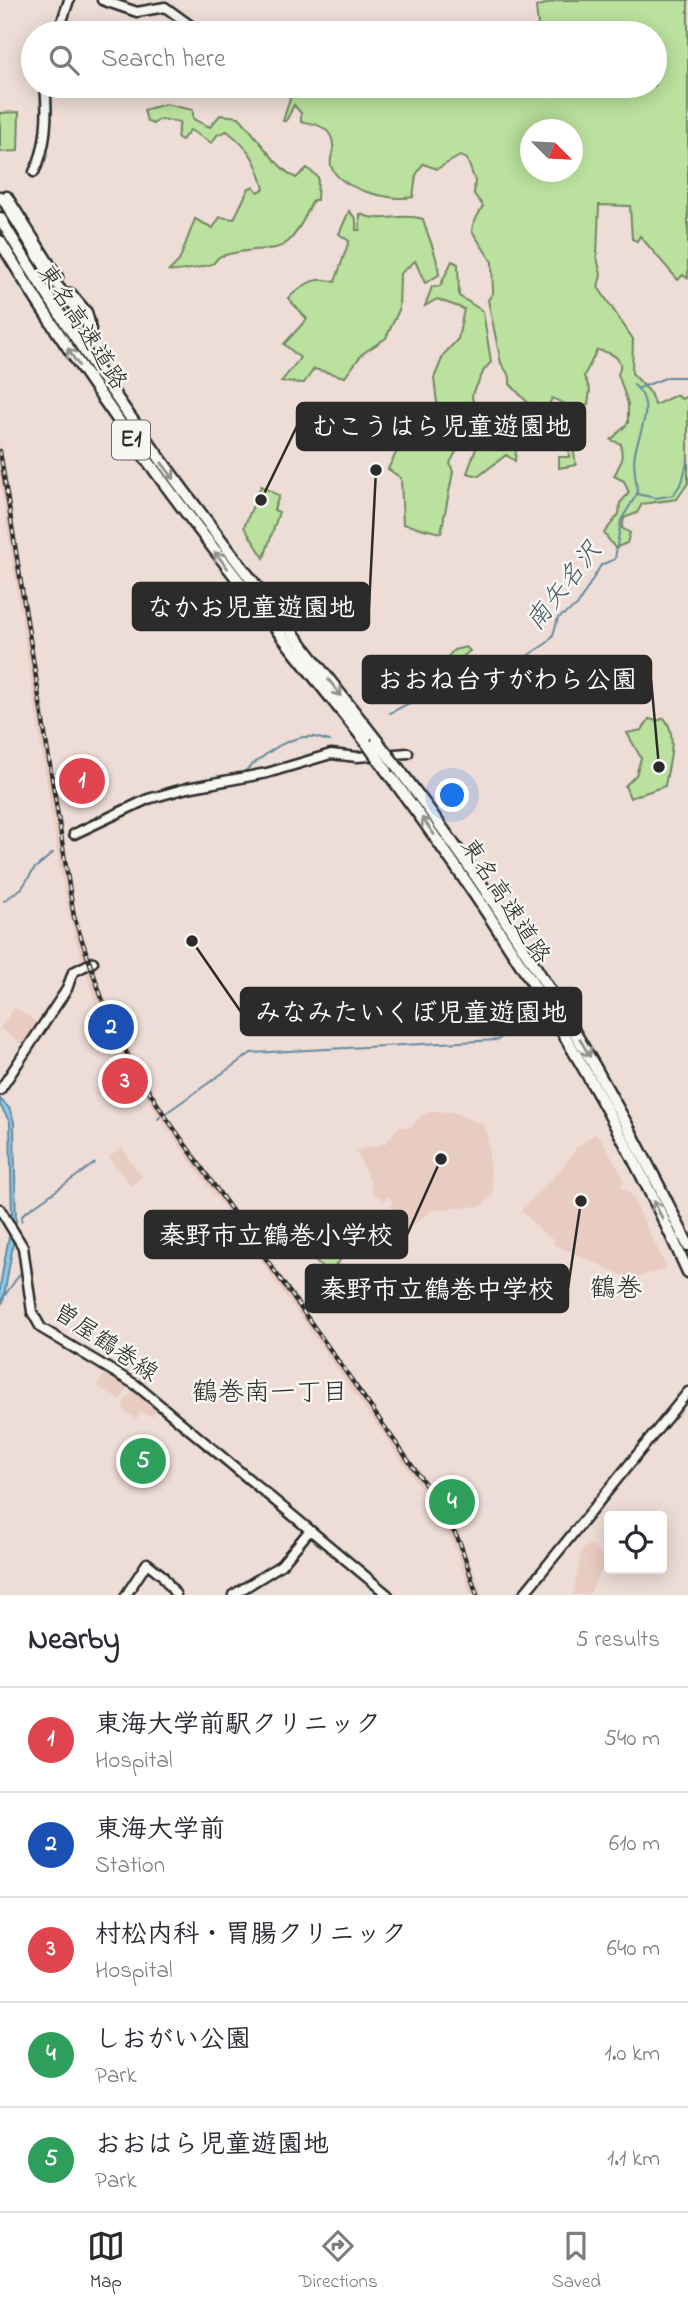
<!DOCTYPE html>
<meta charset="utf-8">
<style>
:root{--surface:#fff;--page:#f7f7f7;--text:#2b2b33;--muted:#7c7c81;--line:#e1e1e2;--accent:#2b2b2b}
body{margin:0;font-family:"Indie Flower","Klee One",sans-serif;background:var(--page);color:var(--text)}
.controls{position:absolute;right:21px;bottom:21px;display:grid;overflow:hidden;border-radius:7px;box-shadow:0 4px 18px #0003}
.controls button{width:63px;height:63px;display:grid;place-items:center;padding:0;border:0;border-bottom:2px solid var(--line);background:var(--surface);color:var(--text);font:35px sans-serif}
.compass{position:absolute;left:520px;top:119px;width:63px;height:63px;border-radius:50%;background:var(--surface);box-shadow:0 4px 18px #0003;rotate:114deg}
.you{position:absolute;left:453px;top:796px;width:24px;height:24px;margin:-18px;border:5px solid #fff;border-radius:50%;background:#1a73e8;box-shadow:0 0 0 10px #1a73e833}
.badge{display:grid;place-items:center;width:46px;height:46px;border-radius:50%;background:var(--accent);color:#fff;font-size:23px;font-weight:700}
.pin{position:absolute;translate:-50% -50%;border:4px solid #fff;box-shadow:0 2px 7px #0006}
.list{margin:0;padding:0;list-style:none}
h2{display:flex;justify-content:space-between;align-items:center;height:91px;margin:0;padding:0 28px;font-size:30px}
h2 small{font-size:23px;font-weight:400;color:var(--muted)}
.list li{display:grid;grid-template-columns:46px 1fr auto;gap:21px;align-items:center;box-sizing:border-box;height:105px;padding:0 28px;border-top:2px solid var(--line)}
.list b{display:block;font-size:26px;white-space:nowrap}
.list p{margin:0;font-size:23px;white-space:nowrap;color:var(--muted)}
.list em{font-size:23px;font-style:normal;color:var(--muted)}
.icon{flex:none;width:38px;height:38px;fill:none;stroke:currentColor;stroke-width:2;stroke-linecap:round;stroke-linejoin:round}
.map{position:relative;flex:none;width:688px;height:1595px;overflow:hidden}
.search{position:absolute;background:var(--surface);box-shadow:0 4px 18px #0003;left:21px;right:21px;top:21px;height:77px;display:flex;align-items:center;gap:18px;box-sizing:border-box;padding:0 24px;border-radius:38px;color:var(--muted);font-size:26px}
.sheet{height:616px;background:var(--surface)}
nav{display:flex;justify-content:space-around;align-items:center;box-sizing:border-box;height:98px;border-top:2px solid var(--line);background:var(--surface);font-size:19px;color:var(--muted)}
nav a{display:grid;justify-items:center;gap:4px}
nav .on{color:var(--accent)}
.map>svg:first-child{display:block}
.built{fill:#e8ccc2}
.green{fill:#bae19d;stroke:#728664;stroke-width:2;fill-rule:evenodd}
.water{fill:#8ccaed;stroke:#658a9f;stroke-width:2}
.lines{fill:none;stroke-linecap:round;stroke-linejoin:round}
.stream{stroke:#658a9f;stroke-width:2}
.secondary-casing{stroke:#2b2b2b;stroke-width:13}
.highway-casing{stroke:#2b2b2b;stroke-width:15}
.secondary{stroke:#f6f6f2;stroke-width:8}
.highway{stroke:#f6f6f2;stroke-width:10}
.rail-casing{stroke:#2b2b2b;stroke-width:4.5}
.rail{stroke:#f6f6f2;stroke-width:2;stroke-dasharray:5;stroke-linecap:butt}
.highway-bridge-casing{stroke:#2b2b2b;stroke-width:15;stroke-linecap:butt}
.highway-bridge{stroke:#f6f6f2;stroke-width:10}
.oneway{stroke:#90908e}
.labels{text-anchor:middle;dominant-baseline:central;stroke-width:5;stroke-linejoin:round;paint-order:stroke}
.shield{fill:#f6f6f2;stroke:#686867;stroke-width:2}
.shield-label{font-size:23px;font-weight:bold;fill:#2b2b2b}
.street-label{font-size:24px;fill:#2b2b2b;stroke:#f6f6f2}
.water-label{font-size:26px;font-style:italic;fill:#485b65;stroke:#f6f6f2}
.neighbourhood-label{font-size:26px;fill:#2b2b2b;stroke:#f6f6f2}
.leader{fill:none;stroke:#2b2b2b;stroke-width:2.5}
.callout-dot{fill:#2b2b2b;stroke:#f6f6f2;stroke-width:2.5}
.callout{fill:#2b2b2b;stroke:#2b2b2b;stroke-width:2.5}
.callout-label{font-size:26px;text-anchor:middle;font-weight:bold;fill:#fff}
</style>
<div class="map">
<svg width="688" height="1595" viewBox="0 0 688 1595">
<rect width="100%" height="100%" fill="#eeddd6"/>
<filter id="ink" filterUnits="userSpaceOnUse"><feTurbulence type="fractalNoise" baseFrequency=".0143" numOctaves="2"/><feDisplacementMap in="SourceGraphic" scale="14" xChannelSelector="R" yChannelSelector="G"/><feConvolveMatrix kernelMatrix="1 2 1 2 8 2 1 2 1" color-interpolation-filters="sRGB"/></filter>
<g filter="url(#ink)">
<path class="built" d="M0 437 71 889 80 930 110 1011 164 1111 455 1523 482 1595H470L457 1552 435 1508 153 1108 100 1017 73 932 60 869 0 482Z
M15 1007 38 1023 23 1045 0 1028Z
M434 1111 452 1112 482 1124 487 1132 493 1195 482 1206 433 1210 408 1229 390 1206 393 1202 388 1197 384 1200 372 1193 371 1184 356 1150 386 1143 398 1127H411L422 1115Z
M594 1134 601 1138 624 1179 621 1188 630 1192 667 1269 631 1279 553 1244 554 1240 542 1232 521 1210 560 1171 576 1148Z
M122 1148 142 1177 131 1186 109 1157Z
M107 1369 130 1384 120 1400 97 1386Z
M134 1390 159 1408 152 1417 141 1412 136 1419 124 1411 123 1403Z
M591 1544 606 1562 589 1595H573L582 1549Z"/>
<path class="green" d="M558 0H688V278L683 275 678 280 640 236 637 241 632 239 630 206 599 205 597 257 601 275 598 287 633 339 632 373 649 391 655 405 676 395 682 399 688 395V483L677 499 642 504 637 513 624 518 622 528 630 533 627 543 615 548 604 533 619 514 620 503 629 493 624 481 614 476 622 460 621 444 611 440 628 423V404L618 374C626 359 611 352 597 350L584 376 590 390 588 404 576 409 552 398 549 405 558 412 571 433H581V447H573L576 465 559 468V457H569L568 444C557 433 545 428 529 429L523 447 516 450 515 461 506 455 479 476 467 473 480 438 492 441 501 439 509 422 527 402 510 384V377L501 363 488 300 493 293 492 262 472 231 473 224 483 206 474 194 475 181 467 159 460 156 437 169 423 164 416 175 413 197C391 202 339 189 331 166 329 159 334 152 333 145 332 127 316 123 301 122V113L294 105 286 121H283L294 86H468L483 92H523L530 86H655V33H539L536 7ZM530 130H572V172H530Z
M165 104 193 110V119L210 127 220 115 239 117C256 135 276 168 296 178L307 168 318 177 317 200H313C282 269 280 239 221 256 218 257 216 260 214 263 207 267 176 272 169 271L179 261 195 219 213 228 220 217 234 219 249 188 254 187 258 192 264 189C257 161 250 149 227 131L217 135 212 143 190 130 182 140 177 137 180 122 160 119 153 124 147 121 144 110Z
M19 112 18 151 0 152V113Z
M349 211 356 219V230H360V214C383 224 400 212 423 219 428 238 438 255 439 275L425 283 415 261 400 274 399 310 386 338 362 354 345 377 314 369 304 383 281 382 300 358 284 344 307 319 288 298C305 284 314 275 335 282L349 241 339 234Z
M452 261 458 264 459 296 483 311 491 362 484 370 472 396 475 416 450 463 453 472 441 533 403 524 401 478 388 469 402 441 413 446 425 436 435 437 438 411 434 378 444 354 458 339 464 309 437 299 425 306 432 287 440 286Z
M261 486 279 496 274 510 279 512 264 558 244 527Z
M466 647 470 651 461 658 458 666 462 670 476 669 482 693 454 701 450 690 445 688 441 664 454 650Z
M664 718C679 734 668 766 665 786L630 798 625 786 636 775 641 758 627 733 642 730 649 719 657 721Z
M326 1225 335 1234 344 1255 329 1273 303 1251Z
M462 1485 465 1486 453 1511 442 1495 448 1486 456 1488Z"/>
<path class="water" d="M0 1099 9 1108 14 1122 16 1227 3 1302 0 1305V1286L12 1220 10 1122 0 1105Z"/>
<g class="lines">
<path class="stream" d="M634 385C657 404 639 430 635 453 632 466 637 481 637 493
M639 388 668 377H688
M390 713 423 696 445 673 471 667 493 678 547 643 553 635 558 618 577 606 601 565 615 559 621 520 637 494 656 498 673 495 682 482 688 459
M245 771C263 756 288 734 314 737 320 738 324 740 330 741
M4 901 22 888 34 869 53 853
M166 1113 251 1053 498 1040 526 1018
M158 1119 160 1117
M21 1221 23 1214 95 1163
M0 1302 22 1271"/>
<defs>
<path id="secondary" d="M102 0 137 12 165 7 198 31
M58 33 69 0
M34 172C47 149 48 111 45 86
M0 196 46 270 91 329
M7 196 58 277
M71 293 87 312 90 323
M74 834 148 799 187 788 267 773 331 754 357 757 408 753
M0 1090 67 989 73 972 93 962
M0 1209 23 1247 32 1312 41 1328 136 1385 388 1595
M126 1595 147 1563 162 1575 176 1595
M233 1595 281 1565 310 1530
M523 1595 688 1392"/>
<path id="highway" d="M0 218C110 404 244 571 377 741
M0 241C107 419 237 580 366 742
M398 768C511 917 607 1076 688 1245
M386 770C503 926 608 1094 688 1272"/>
</defs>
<use href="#secondary" class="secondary-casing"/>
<use href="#highway" class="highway-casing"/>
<use href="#secondary" class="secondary"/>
<use href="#highway" class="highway"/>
<defs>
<path id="rail" d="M0 451 74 917 109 1019 134 1067 163 1113 437 1501 460 1543 477 1595"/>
</defs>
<use href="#rail" class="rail-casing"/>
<use href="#rail" class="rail"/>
<defs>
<path id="highway-bridge" d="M377 741 398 768
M366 742 386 770"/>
</defs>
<use href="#highway-bridge" class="highway-bridge-casing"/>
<use href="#highway-bridge" class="highway-bridge"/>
</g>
<defs><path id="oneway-shaft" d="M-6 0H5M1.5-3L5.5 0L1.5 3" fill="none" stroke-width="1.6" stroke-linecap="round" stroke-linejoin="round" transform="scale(1.75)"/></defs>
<g class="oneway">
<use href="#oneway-shaft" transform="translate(73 357) rotate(-123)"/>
<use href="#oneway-shaft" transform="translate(168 471) rotate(53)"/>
<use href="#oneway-shaft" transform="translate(221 560) rotate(-129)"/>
<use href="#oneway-shaft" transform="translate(335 688) rotate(52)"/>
<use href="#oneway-shaft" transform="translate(428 826) rotate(-126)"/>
<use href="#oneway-shaft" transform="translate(585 1048) rotate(60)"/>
<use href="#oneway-shaft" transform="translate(658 1210) rotate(-117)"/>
</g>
</g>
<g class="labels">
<rect class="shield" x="112" y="420.5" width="38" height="39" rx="5"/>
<g class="shield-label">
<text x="131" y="440">E1</text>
</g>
<g class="street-label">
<text transform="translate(81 328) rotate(57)">東名高速道路</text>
<text transform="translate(504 902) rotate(57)">東名高速道路</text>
<text transform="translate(105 1344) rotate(34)">曽屋鶴巻線</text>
</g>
<g class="water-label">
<text transform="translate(565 587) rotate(-52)">南矢名沢</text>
</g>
<g class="neighbourhood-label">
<text x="616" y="1290">鶴巻</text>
<text x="270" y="1394">鶴巻南一丁目</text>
</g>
</g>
<path class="leader" d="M261 500L297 426M376 470L369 607M659 767L651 679M192 941L241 1012M441 1159L407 1235M581 1201L568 1288"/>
<g class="callout-dot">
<circle cx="261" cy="500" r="7"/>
<circle cx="376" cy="470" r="7"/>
<circle cx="659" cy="767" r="7"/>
<circle cx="192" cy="941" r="7"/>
<circle cx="441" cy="1159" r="7"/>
<circle cx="581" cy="1201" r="7"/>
</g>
<g class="callout">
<rect x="297" y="403" width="288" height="47" rx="7"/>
<rect x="133" y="583" width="236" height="47" rx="7"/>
<rect x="363" y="656" width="288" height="47" rx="7"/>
<rect x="241" y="988" width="340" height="47" rx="7"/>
<rect x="145" y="1211" width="262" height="47" rx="7"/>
<rect x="306" y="1265" width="262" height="47" rx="7"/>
</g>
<g class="callout-label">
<text x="441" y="435">むこうはら児童遊園地</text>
<text x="251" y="616">なかお児童遊園地</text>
<text x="507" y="688">おおね台すがわら公園</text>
<text x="411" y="1021">みなみたいくぼ児童遊園地</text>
<text x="276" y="1244">秦野市立鶴巻小学校</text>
<text x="437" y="1298">秦野市立鶴巻中学校</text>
</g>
</svg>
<div class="controls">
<button><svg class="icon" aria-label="locate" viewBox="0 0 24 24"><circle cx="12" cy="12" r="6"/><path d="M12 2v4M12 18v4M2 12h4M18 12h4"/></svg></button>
</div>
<svg class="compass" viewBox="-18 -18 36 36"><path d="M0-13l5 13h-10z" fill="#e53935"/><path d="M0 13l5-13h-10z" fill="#7c7c81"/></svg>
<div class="you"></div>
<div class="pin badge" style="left:82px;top:781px;background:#e0444e">1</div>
<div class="pin badge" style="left:111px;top:1027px;background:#1a4fb4">2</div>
<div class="pin badge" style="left:125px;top:1081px;background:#e0444e">3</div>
<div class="pin badge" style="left:452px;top:1502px;background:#2e9e5b">4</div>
<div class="pin badge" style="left:143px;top:1461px;background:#2e9e5b">5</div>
<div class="search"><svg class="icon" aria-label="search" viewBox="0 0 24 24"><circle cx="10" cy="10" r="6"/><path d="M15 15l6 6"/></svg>Search here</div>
</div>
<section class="sheet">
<h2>Nearby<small>5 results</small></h2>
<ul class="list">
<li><span class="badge" style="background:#e0444e">1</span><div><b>東海大学前駅クリニック</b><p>Hospital</p></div><em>540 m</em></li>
<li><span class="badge" style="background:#1a4fb4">2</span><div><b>東海大学前</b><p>Station</p></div><em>610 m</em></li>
<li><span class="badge" style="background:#e0444e">3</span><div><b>村松内科・胃腸クリニック</b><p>Hospital</p></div><em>640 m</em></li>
<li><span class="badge" style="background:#2e9e5b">4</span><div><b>しおがい公園</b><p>Park</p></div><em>1.0 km</em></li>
<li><span class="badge" style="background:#2e9e5b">5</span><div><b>おおはら児童遊園地</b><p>Park</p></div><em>1.1 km</em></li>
</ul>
</section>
<nav>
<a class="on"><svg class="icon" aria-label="map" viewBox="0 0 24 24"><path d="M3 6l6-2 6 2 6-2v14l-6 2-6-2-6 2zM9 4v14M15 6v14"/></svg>Map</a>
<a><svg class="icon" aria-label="directions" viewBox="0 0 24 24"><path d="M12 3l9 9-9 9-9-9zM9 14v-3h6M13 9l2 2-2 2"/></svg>Directions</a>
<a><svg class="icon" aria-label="saved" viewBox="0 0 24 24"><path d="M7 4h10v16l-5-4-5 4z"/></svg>Saved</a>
</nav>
